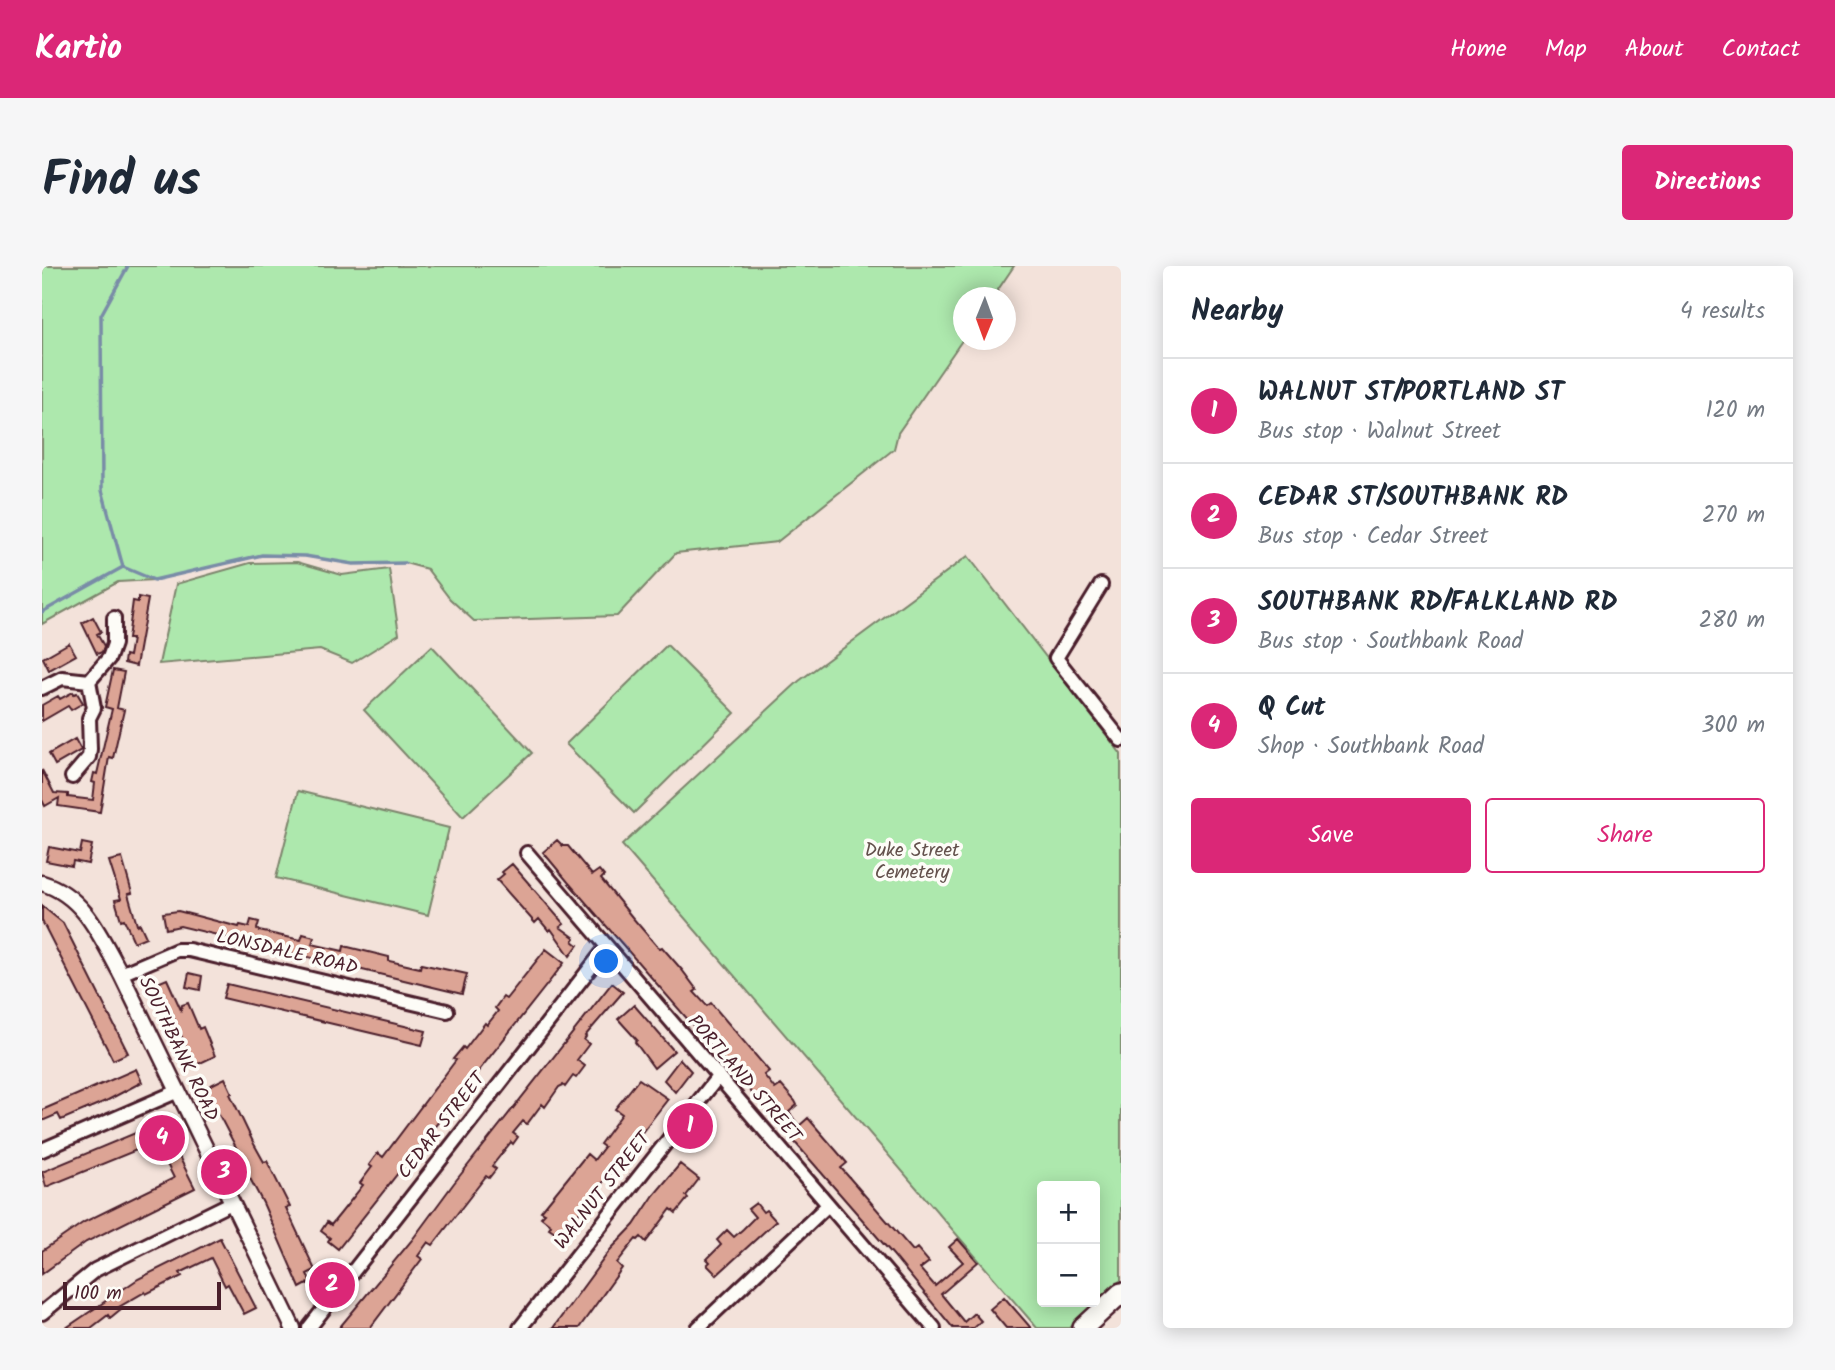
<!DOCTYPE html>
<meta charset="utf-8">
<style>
:root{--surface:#fff;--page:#f6f6f7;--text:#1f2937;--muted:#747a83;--line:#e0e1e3;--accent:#db2777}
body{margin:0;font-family:Kalam,sans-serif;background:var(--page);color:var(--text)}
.controls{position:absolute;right:21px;bottom:21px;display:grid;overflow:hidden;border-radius:7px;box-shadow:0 4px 18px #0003}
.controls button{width:63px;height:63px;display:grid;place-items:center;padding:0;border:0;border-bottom:2px solid var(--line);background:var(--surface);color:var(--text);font:35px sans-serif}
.compass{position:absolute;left:911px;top:21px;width:63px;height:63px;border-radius:50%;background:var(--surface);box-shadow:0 4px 18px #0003;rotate:181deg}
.scale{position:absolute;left:21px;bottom:18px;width:158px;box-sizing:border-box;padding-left:7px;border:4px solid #4a1f2b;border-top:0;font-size:19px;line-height:24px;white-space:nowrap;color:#4a1f2b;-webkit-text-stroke:5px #fdfcf7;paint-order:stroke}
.you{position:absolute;left:565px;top:696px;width:24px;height:24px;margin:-18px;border:5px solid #fff;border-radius:50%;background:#1a73e8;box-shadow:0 0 0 10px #1a73e833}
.badge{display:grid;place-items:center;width:46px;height:46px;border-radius:50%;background:var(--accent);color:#fff;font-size:23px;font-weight:700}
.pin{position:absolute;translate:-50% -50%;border:4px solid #fff;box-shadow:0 2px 7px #0006}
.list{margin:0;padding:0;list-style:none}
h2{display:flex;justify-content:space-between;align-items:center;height:91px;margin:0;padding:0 28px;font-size:30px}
h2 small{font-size:23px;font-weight:400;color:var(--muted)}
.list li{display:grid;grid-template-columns:46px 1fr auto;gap:21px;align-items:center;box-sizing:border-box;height:105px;padding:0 28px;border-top:2px solid var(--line)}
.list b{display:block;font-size:26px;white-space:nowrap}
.list p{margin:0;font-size:23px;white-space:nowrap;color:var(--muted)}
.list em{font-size:23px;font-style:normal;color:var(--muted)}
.actions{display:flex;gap:14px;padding:21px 28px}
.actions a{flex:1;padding:16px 0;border:2px solid var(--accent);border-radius:7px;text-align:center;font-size:24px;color:var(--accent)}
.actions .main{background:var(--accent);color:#fff}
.map{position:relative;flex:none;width:1079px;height:1062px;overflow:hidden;border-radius:7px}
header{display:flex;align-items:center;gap:42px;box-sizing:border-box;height:98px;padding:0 35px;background:var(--accent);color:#fff}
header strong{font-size:33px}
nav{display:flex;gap:38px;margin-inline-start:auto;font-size:24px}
.intro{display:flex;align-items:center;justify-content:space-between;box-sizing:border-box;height:168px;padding:0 42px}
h1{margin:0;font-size:49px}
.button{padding:18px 32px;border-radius:7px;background:var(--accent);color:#fff;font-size:24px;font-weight:700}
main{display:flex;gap:42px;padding:0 42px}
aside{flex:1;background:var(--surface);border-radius:7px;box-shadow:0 4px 18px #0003}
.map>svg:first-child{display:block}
.green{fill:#ade8ad;stroke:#7c846c;stroke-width:2;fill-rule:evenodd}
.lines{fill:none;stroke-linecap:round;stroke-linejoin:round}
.stream{stroke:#798ca7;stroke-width:3.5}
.building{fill:#dca495;stroke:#4a1f2b;stroke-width:2}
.minor-casing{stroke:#4a1f2b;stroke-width:18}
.tertiary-casing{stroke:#4a1f2b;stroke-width:19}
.primary-casing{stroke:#4a1f2b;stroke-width:24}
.minor{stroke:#fdfcf7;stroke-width:12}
.tertiary{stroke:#fdfcf7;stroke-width:14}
.primary{stroke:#fdfcf7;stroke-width:19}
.labels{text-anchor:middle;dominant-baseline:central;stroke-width:7;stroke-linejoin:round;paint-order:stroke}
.park-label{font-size:19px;fill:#63514c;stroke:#fdfcf7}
.street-label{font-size:19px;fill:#4a1f2b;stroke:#fdfcf7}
</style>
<header>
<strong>Kartio</strong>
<nav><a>Home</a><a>Map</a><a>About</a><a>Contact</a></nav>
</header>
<div class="intro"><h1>Find us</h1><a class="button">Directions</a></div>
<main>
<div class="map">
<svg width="1079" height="1062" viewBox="0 0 1079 1062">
<rect width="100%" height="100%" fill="#f3e2da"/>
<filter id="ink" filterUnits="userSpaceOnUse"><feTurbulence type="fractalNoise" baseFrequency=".0143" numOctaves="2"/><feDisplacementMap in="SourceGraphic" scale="14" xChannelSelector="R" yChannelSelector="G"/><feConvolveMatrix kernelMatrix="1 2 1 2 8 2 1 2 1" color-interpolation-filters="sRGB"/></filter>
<g filter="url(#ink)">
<path class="green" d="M0 0H972L951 31 922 32 921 73 856 167 852 183 735 276 634 287 575 350 432 355 408 333 385 303 363 297 311 298 263 290 220 289 112 314 76 316 0 358Z
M926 290 1079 488V1014L1028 1062H995L580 579 757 415ZM1000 920H1053V1036H1000Z
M255 296 300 309 347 303 357 368 310 397 278 384 117 398 134 318 208 297Z
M625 379 693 447 592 547 524 478Z
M390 380 490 487 421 551 322 444Z
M256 525 407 562 386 649 234 612Z"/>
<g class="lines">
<path class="stream" d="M81 301 60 224 59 49 86 0
M81 301 112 314 220 289 263 290 311 298 363 297
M0 346 81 301"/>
</g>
<path class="building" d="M96 331 106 333 94 400 82 397 83 389 87 390 90 373H86L91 335 96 336Z
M51 351 59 366 55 368 62 380 60 386 55 388 40 357Z
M27 377 34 389 7 404 1 392Z
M71 404 82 406 75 442 82 444 71 492 67 491 58 546 16 540 17 532 3 540 0 534V504L12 527 26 528V531L51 534 53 517 50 516 52 507 55 508 70 443 63 441Z
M31 426 32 428 35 427 41 437 29 444 26 440 0 455V439L16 430 18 433Z
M33 473 39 484 13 499 7 488Z
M515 574 521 580H526L550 609 557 604 562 610 559 613 590 651 614 679 618 682 620 681 640 704 655 724 652 726 665 740 669 737 727 805 722 809 733 823 739 819 753 835 755 839 747 846 757 860 766 852 805 897 799 902 871 985 875 982 887 996 878 1003 893 1020 921 996 907 981 916 973 936 996 899 1028 922 1056 932 1047 939 1055 931 1062H911L852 990 526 616 501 586Z
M40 577 50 579 46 598 31 595 30 600 4 595 7 581 38 587Z
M80 592 90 627 86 628 95 659 98 658 104 671 92 676 82 653 79 654 73 634 79 633 67 595Z
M470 598 522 658 518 661 533 672 531 675 536 679 528 690 509 663 507 665 497 653 493 657 455 614 462 608 460 606Z
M0 640 21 657 86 787 71 794 0 655Z
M136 645 197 661 198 659 207 661 209 654 217 656 215 663 217 665 259 674 261 668 272 671 270 678 301 685 302 680 347 691V695L378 702 379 698 425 708 420 728 138 660 124 663 121 647Z
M504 683 522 697 296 983 286 975 288 972 279 965 285 956 289 959 298 948 321 919 318 917 330 901 327 899 332 892 336 887 341 891 414 794 411 793 421 781 423 783 443 757 445 759 456 745 453 742 461 731 464 733Z
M147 707 160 710 158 724 144 721Z
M125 713 139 744 140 739 146 737 157 763 161 761 173 790 152 800 125 736 121 738 113 718Z
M570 717 581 726 543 770 544 771 542 774 547 778 535 794 543 800 534 812 531 810 523 821 521 819 517 821 503 841 500 838 485 858 481 855 471 867 476 871 471 878 469 876 450 900 454 903 447 912 444 910 391 979 386 976 376 990 380 993 328 1062H297L370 974 412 917Z
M185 718 384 765 380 779 181 732Z
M592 739 632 785 612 802 593 776 595 774 576 753Z
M638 793 649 805 633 826 622 814Z
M94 803 100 816 66 834 19 854 16 848 0 855V844Z
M183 812 190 827 188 828 212 878 222 896 225 895 248 941 244 942 273 1004 265 1008 269 1016 258 1022 221 937 204 905 205 904 198 889 163 822Z
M597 813 626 833 519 970 507 962 509 959 499 951 503 947 499 945 545 888 552 894 562 881 558 878 580 848 573 843Z
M120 857 153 922 44 976 0 1008V985L16 974 42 956 132 912 114 876 4 921 0 906 98 865 99 868Z
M638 898 657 913 644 930 646 932 634 947 629 943 604 976 599 971 596 974 594 973 575 997 580 1002 537 1062H511L569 983 592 959 612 929Z
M714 937 721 946 724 944 734 955 675 1009 665 999 668 996 665 993 679 979 675 974 685 964 692 971 701 963 713 951 706 943Z
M178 972 214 1042 202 1048 186 1018 183 1020 169 992 138 1007 140 1010 104 1028 103 1026 77 1041 79 1043 68 1052 66 1049 49 1062H24L96 1013Z
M962 1031 989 1062H964L948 1043Z"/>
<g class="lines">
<defs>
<path id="minor" d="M1059 319 1014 392 1079 474
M0 422 20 412 47 415 67 392 72 378V352
M30 511 47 491 48 483 47 452 52 442 47 415
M485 587 892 1062
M79 708 135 684H147L405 745
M0 884 134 826
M0 1047 53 1004 189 937
M267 1062 564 682
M478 1062 675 812
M656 1062 785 940"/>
<path id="tertiary" d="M0 617C43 630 59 672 79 708L251 1062"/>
<path id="primary" d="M1041 1062 1079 1027"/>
</defs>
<use href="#minor" class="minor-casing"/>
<use href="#tertiary" class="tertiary-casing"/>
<use href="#primary" class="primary-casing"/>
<use href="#minor" class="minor"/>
<use href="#tertiary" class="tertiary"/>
<use href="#primary" class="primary"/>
</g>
</g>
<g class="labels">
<g class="park-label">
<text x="870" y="585">Duke Street<tspan x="870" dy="22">Cemetery</tspan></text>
</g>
<g class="street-label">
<text transform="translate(245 687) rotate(13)">LONSDALE ROAD</text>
<text transform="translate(136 783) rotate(64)">SOUTHBANK ROAD</text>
<text transform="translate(702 813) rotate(49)">PORTLAND STREET</text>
<text transform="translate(400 860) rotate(-52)">CEDAR STREET</text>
<text transform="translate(561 925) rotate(-52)">WALNUT STREET</text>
</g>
</g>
</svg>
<div class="controls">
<button>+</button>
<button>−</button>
</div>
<svg class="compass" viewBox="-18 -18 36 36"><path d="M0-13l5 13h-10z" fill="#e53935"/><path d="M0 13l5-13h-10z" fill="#747a83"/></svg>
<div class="scale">100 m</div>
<div class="you"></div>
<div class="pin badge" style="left:648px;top:860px">1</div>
<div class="pin badge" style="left:290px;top:1019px">2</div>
<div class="pin badge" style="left:182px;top:906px">3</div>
<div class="pin badge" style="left:120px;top:872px">4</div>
</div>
<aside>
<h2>Nearby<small>4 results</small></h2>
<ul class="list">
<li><span class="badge">1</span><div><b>WALNUT ST/PORTLAND ST</b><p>Bus stop · Walnut Street</p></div><em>120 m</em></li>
<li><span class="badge">2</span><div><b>CEDAR ST/SOUTHBANK RD</b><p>Bus stop · Cedar Street</p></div><em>270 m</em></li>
<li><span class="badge">3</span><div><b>SOUTHBANK RD/FALKLAND RD</b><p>Bus stop · Southbank Road</p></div><em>280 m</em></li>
<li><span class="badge">4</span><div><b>Q Cut</b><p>Shop · Southbank Road</p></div><em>300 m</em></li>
</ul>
<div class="actions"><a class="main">Save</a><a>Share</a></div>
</aside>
</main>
